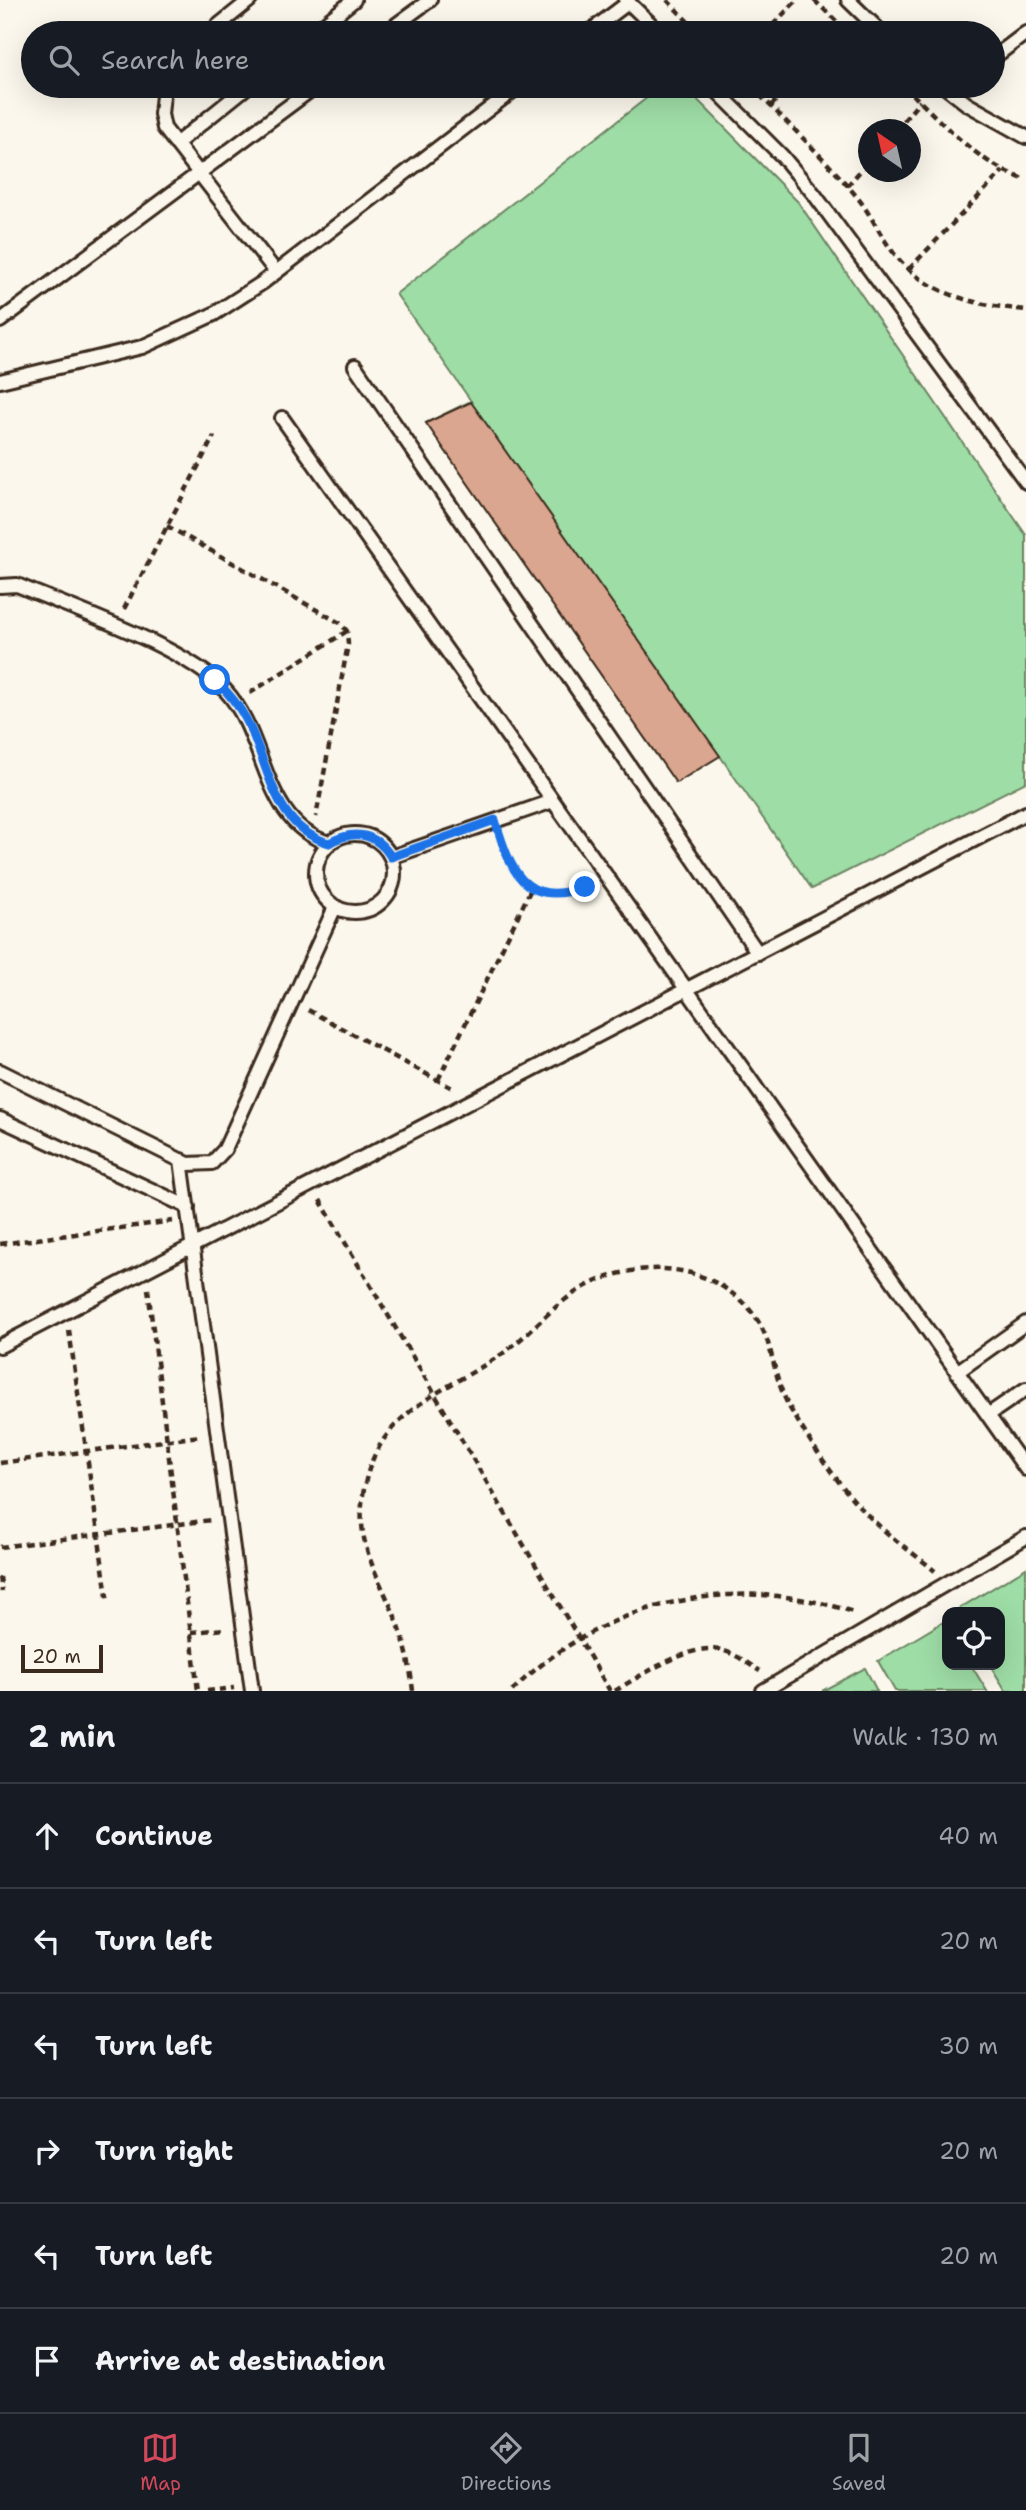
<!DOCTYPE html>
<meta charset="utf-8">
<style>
:root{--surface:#171b24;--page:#20242c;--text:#f1f3f6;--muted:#9ea1a6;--line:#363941;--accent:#d1495b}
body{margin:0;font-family:"Shantell Sans",sans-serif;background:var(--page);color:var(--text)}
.controls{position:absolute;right:21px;bottom:21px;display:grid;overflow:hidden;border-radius:14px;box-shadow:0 7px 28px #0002}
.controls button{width:63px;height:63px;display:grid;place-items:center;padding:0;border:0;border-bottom:2px solid var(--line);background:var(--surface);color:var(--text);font:35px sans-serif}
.compass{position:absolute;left:858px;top:119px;width:63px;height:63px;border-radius:50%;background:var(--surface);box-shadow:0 7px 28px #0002;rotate:326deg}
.scale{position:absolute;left:21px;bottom:18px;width:82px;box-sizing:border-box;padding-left:7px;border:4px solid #3b2a1e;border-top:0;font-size:19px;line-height:24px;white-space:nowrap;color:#3b2a1e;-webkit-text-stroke:5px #fbf7ec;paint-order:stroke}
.stop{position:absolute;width:21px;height:21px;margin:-16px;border:5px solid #1a73e8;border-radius:50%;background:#fff}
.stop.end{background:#1a73e8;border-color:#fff;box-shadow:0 2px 7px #0008}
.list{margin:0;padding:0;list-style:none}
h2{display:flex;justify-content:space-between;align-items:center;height:91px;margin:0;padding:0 28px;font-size:30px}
h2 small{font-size:23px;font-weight:400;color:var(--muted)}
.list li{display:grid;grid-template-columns:46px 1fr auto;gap:21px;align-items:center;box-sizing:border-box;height:105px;padding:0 28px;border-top:2px solid var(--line)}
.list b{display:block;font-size:26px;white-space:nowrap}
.list em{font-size:23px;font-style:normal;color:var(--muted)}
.icon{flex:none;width:38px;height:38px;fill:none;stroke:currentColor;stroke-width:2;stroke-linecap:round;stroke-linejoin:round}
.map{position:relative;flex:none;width:1026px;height:1691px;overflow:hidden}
.search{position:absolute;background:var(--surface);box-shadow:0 7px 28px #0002;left:21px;right:21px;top:21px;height:77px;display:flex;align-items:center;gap:18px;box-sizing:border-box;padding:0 24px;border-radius:38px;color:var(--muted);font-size:26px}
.sheet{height:721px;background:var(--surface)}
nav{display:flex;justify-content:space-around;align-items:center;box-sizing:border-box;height:98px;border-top:2px solid var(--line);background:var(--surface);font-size:19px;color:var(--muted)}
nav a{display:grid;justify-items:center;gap:4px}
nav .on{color:var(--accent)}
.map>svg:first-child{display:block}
.green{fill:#9edda6;stroke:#6c8462;stroke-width:2}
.building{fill:#daa68f;stroke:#3b2a1e;stroke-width:2}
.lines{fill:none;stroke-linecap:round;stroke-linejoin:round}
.lane-casing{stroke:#3b2a1e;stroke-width:18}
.path{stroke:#3b2a1e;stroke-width:4.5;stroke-dasharray:7 5;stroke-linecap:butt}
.lane{stroke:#fbf7ec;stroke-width:12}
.route{stroke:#1a73e8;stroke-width:9}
</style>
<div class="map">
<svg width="1026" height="1691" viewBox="0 0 1026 1691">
<rect width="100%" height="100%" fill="#fbf7ec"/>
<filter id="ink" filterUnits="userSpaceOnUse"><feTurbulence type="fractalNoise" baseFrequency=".0143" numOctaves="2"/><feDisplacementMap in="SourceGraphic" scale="14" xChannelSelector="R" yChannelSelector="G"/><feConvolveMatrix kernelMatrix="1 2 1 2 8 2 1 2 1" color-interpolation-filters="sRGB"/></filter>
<g filter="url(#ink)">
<path class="green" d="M662 86H684L798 202 1026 535V782L812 889 720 756 676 783 426 423 471 401 396 294Z
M1026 1568V1691H1006L990 1665H1000V1612L955 1611Z
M945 1621 947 1665H971L987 1691H895L878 1661Z
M865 1668 877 1691H822Z"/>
<path class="building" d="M471 402 720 756 676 783 426 423Z"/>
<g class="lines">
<defs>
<path id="lane" d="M626 0 660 33
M848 0 882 33
M209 33 250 0
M313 33 354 0
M385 33 430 0
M588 33 629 2
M993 58 1026 33
M164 86 161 114 164 128 276 272
M712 86 782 156 814 194 1026 482
M944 86 967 104 1026 137
M176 144 248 86
M0 321 316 86
M355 366 758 953
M0 381 142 347 214 314 262 283 519 86
M282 418 1026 1469
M0 586 17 585C73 609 186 647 225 690 268 736 261 823 329 843
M316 873a39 39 0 1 1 78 0a39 39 0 1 1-78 0Z
M391 857 553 801
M0 1071 188 1164 212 1163 225 1149 335 907
M0 1119 188 1207
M181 1160 252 1691
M0 1346 1026 813
M957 1372 1026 1323
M988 1415 1026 1389
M763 1691 1026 1537"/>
</defs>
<use href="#lane" class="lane-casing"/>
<path class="path" d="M667 0 699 33
M814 0 849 33
M765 33 797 0
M751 86C787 123 825 158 858 198 871 215 880 235 893 252 925 295 976 305 1026 310
M904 86C941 121 976 163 1026 180
M771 106 789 86
M896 130 920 101
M847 186 869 161
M909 269 1003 171
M167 526 340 623 347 631 348 644 316 817
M124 609 214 436
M250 693 347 631
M501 838C514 881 542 910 589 884
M308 1010 454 1089
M438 1080 532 887
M320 1200 610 1691
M0 1244 173 1221
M148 1289 198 1691
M69 1330 108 1603
M0 1463 200 1436
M0 1547 211 1520
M0 1577 2 1592
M191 1632 225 1629
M207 1691 234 1688
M413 1691C410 1666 406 1643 396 1619 377 1572 354 1543 364 1489 378 1410 444 1393 502 1354 525 1338 543 1316 566 1299 612 1264 682 1257 729 1291 780 1328 765 1365 791 1410 815 1450 843 1493 877 1524 895 1541 916 1555 935 1571
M512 1691C603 1600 735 1572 856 1613
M615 1691C639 1676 693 1642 721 1650 735 1653 748 1664 760 1671"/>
<use href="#lane" class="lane"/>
</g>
</g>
<g class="lines" filter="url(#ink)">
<path class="route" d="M215 680C231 695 244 712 252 732 271 776 277 828 329 843 354 829 376 833 391 857L495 820C510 869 523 909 585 887"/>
</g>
</svg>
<div class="controls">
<button><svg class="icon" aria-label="locate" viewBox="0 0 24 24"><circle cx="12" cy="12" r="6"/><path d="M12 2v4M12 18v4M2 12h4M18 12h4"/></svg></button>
</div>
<svg class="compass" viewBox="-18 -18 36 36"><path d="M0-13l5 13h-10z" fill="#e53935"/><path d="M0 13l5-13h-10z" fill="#9ea1a6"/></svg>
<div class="scale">20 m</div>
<div class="stop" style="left:215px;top:680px"></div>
<div class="stop end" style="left:585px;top:887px"></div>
<div class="search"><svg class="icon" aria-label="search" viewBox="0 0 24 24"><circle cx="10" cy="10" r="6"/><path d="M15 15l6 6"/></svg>Search here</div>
</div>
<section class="sheet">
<h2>2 min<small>Walk · 130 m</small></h2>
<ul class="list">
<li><svg class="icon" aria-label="ahead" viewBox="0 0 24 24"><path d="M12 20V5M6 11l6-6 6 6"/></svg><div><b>Continue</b></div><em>40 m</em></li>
<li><svg class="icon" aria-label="left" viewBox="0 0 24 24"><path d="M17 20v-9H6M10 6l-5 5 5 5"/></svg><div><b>Turn left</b></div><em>20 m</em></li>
<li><svg class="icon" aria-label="left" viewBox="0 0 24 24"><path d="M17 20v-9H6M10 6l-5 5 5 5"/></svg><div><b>Turn left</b></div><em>30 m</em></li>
<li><svg class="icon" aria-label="right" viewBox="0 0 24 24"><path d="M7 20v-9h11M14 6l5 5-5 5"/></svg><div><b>Turn right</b></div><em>20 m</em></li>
<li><svg class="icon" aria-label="left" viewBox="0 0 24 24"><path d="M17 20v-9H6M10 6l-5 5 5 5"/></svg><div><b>Turn left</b></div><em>20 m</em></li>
<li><svg class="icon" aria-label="arrive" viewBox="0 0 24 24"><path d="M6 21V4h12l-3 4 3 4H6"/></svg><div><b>Arrive at destination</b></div></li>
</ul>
</section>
<nav>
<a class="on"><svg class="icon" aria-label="map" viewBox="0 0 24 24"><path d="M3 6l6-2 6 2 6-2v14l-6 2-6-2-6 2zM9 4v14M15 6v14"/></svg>Map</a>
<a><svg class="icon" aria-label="directions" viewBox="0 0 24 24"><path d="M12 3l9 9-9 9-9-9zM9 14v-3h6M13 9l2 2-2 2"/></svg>Directions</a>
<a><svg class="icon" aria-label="saved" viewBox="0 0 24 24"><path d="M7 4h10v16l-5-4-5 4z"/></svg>Saved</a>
</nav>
